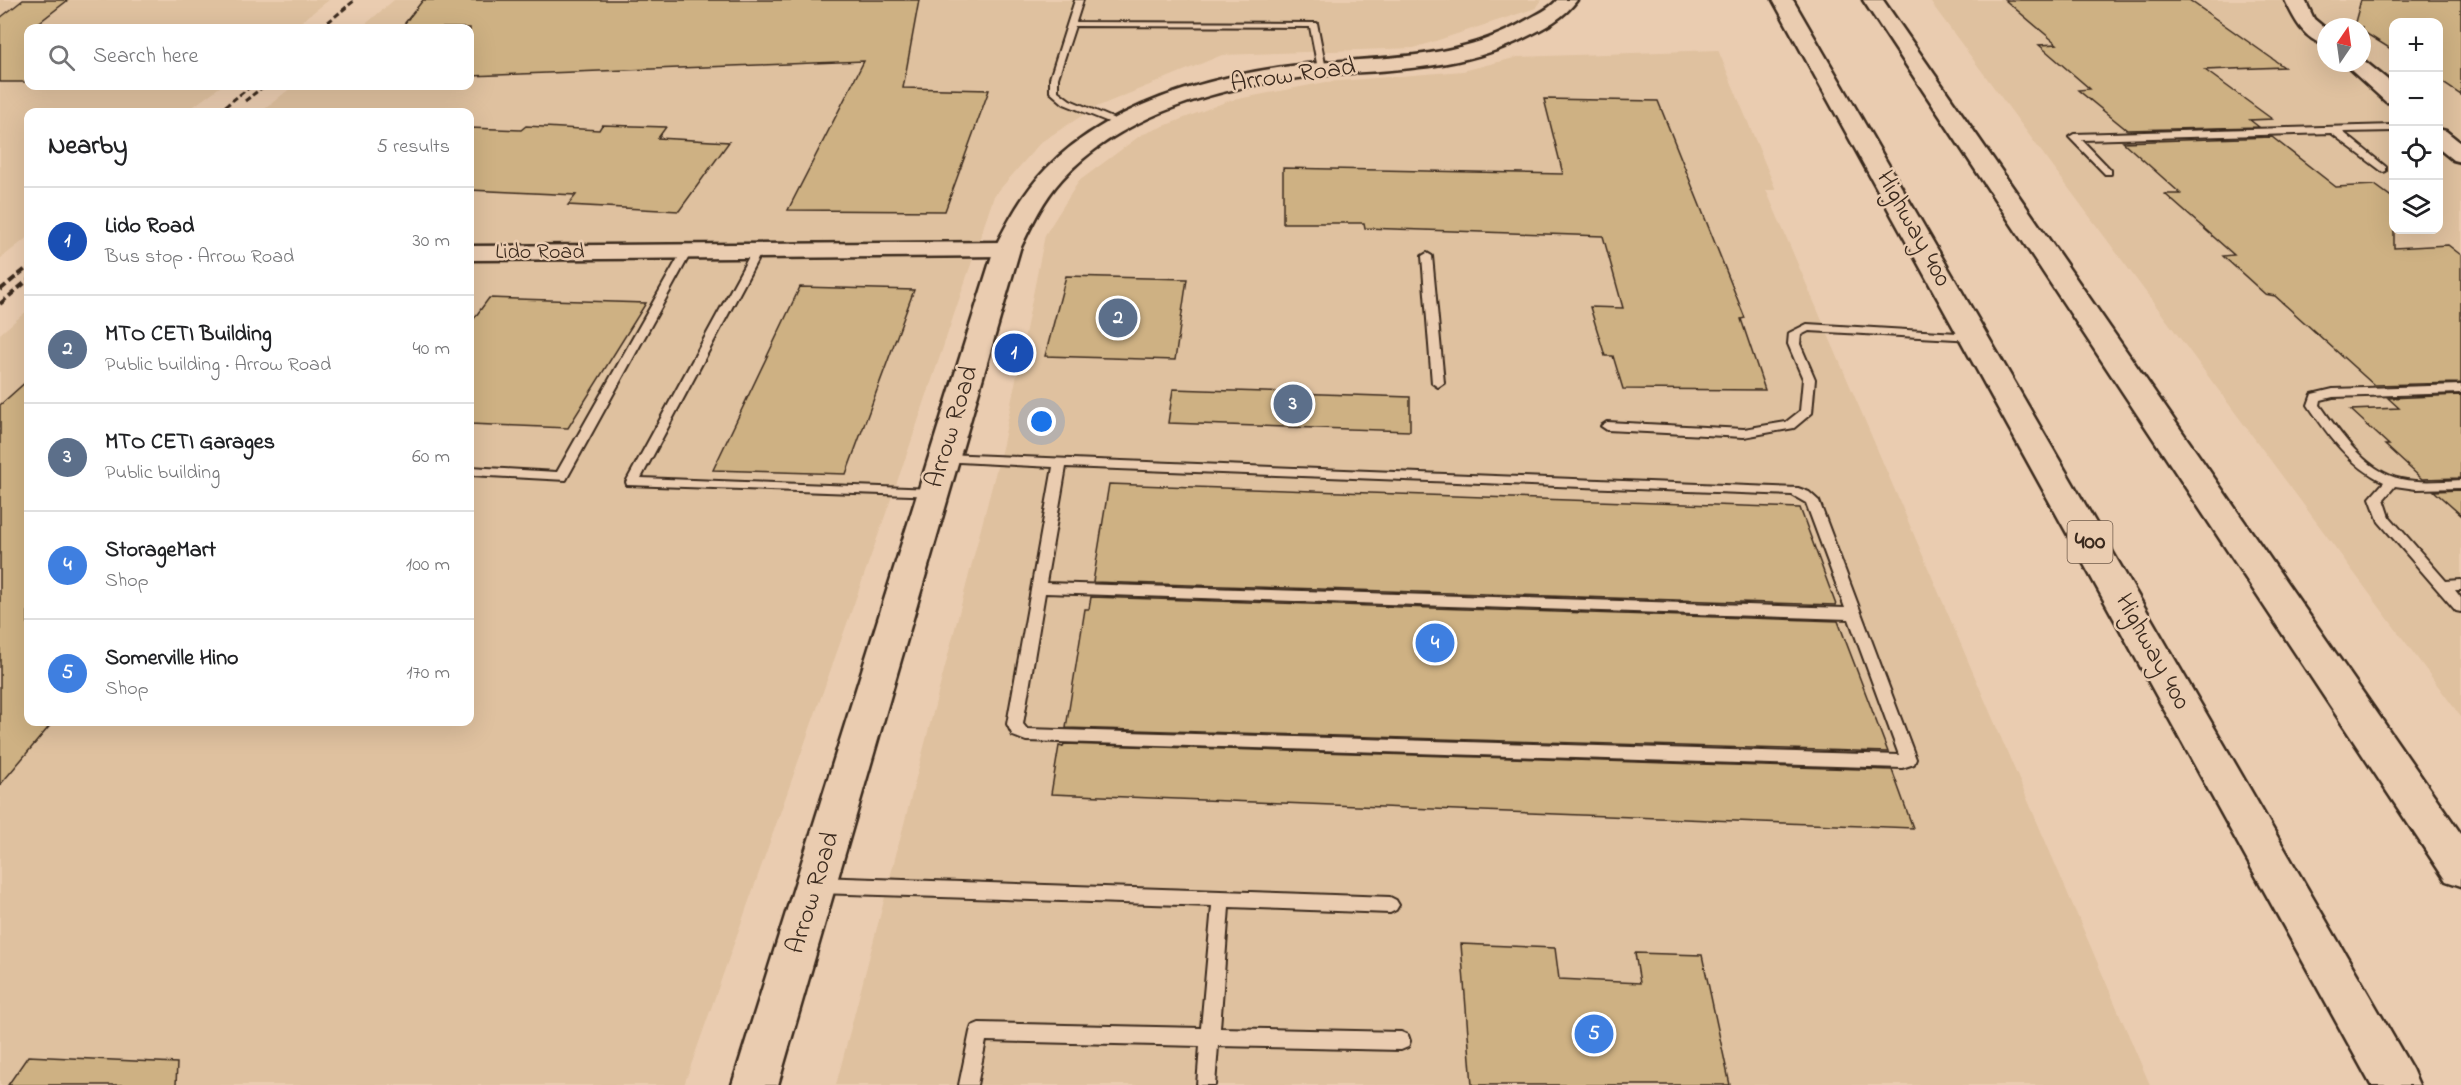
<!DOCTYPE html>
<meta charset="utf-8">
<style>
:root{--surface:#fff;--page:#f6f6f6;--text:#202124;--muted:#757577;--line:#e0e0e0;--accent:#ea580c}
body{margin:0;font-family:"Indie Flower",sans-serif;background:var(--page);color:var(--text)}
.controls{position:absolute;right:18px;top:18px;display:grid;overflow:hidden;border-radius:12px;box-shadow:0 6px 24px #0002}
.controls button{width:54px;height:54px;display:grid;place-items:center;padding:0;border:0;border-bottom:2px solid var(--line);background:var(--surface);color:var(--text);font:30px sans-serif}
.compass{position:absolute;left:2317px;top:18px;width:54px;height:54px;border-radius:50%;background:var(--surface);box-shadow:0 6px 24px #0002;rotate:13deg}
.you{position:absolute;left:1042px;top:422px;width:21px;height:21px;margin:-15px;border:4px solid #fff;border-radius:50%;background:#1a73e8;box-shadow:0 0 0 9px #1a73e833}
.badge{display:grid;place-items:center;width:39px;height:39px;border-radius:50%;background:var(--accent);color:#fff;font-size:20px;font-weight:700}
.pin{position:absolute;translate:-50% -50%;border:3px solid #fff;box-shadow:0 2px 6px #0006}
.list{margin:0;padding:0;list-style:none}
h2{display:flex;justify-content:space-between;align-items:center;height:78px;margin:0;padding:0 24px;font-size:26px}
h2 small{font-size:20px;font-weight:400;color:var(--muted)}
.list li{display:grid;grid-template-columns:39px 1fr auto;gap:18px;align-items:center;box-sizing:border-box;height:108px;padding:0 24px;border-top:2px solid var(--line)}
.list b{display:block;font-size:22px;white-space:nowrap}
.list p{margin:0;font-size:20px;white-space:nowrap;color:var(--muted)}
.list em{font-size:20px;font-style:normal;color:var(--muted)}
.icon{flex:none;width:33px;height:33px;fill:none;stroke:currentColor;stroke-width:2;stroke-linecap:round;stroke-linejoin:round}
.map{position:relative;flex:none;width:2461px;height:1085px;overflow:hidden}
.search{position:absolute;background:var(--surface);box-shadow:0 6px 24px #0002;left:24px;top:24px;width:450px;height:66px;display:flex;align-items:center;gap:15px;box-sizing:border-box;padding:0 21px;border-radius:12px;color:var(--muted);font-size:22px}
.panel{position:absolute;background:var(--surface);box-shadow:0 6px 24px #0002;left:24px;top:108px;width:450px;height:618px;border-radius:12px}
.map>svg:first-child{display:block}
.built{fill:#dfc19f;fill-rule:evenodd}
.building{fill:#ceb183;stroke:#3b2a1e;stroke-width:1.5}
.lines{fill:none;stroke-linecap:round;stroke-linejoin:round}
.service-casing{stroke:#3b2a1e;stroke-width:4}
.minor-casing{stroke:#3b2a1e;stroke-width:5}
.tertiary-casing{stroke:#3b2a1e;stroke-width:5}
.motorway-casing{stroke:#3b2a1e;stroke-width:5}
.service{fill:#eaccb0;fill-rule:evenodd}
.minor{fill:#eaccb0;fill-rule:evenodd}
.tertiary{fill:#eaccb0;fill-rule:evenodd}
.motorway{fill:#eaccb0;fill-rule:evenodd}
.rail-far1{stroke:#3b2a1e;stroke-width:3;stroke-dasharray:6 3;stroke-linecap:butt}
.rail{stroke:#3b2a1e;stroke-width:4;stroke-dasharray:8 4;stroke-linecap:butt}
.labels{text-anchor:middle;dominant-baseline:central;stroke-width:5;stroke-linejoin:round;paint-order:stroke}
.far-street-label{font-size:22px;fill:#3b2a1e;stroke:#eaccb0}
.shield{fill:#eaccb0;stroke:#705b4a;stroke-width:1.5}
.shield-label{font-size:24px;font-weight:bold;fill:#3b2a1e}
.street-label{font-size:26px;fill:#3b2a1e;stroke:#eaccb0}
</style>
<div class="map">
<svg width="2461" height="1085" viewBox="0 0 2461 1085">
<rect width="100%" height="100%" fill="#eaccb0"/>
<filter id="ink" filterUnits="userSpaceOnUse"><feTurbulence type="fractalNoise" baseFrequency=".0167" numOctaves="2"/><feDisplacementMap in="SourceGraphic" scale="12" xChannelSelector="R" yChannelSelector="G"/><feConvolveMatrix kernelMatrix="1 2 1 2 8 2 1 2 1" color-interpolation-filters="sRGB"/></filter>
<g filter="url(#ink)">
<path class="built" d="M0 0H329L293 28H28V86H221L186 112H28V237L0 259Z
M394 0H1542L1536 8 1414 48 1222 55 1094 108 1041 142 994 196 909 448 684 1085H0V334L28 310V722H470V112H261L293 86H470V28H361Z
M1929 0H2461V717ZM2394 22H2438V230H2394ZM2326 27H2362V63H2326Z
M1718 50 1776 190H1766L2150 1085H836L1003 444 1045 235 1079 181 1141 135 1228 101 1326 82 1463 71 1518 57Z"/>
<path class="building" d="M23 0H68L32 28H28V82H0V18Z
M423 0H919L903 88 989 90 945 211 788 210 864 61 470 76V28H401Z
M2005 0H2189L2284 67 2205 70 2272 119 2250 120 2259 127 2127 130 2078 90 2090 89 2039 45 2057 44Z
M2361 0H2461V95L2439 80V22H2394V51L2362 31V27L2354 26Z
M1544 99 1658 101 1745 318 1741 319 1765 390 1623 389 1613 356H1605L1590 307 1623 308 1603 236 1365 228 1364 223H1283V168L1563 174Z
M602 125 666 127 658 138 729 142 679 211 568 205 576 195 470 190V128L521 130 526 126 599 130Z
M2272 137 2336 187 2375 185 2394 199V248L2448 245 2461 255V383L2374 385 2275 296 2265 294 2223 256 2234 255 2165 194H2181L2123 142Z
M1066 276 1187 279 1175 360 1045 356Z
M800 287 914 290 846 474 713 470Z
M489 298 646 303 568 428 470 424V324Z
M28 380V722H53L0 785V405Z
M1173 389 1410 397V431L1168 423Z
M2461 395V478L2422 479 2385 445H2389L2351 410 2399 408 2388 398Z
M1109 484 1800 508 1836 605 1093 582Z
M2461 490V515L2434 491Z
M1091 597 1838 621 1888 752 1066 728 1085 609H1089Z
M1064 744 1892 770 1913 828 1051 794 1059 746 1063 747Z
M1461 944 1555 948 1559 979 1640 983 1635 953 1702 955 1730 1085H1472Z
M28 1056 177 1063 176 1085H8Z"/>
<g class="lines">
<defs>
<path id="service" d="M1075 0H1083L1076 22 1317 23 1326 69 1322 72 1318 69 1310 27 1075 26 1058 78V91L1070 100 1124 123 1116 125 1064 104 1050 92V78Z
M2394 125V131L2343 132 2386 167V171L2383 172 2331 133 2082 140 2111 170V174H2105L2069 137 2074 134Z
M687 248 692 251 566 480 470 475V467L557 472 682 251Z
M757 248 762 251 641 478 934 489 939 490 940 493 939 496 627 485 626 482 752 251Z
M1427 253 1432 256 1444 383 1438 387 1432 383 1422 256Z
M1807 324 1974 334 1980 337 1974 340 1809 331 1801 335 1800 344 1815 379 1812 413 1794 428 1744 437 1607 430 1601 426 1607 422 1744 429 1786 422 1800 411 1803 379 1788 344 1789 333Z
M2461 385V393L2333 397 2321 400 2320 405C2340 433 2365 471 2401 479 2420 483 2441 481 2461 480V488L2416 489 2395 486 2384 499 2390 517 2446 581 2461 580V590H2455L2461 598V612L2456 611 2379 522 2370 498 2384 482C2350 466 2328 435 2308 405L2312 394 2333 389Z
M944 454 1798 488 1809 492 1819 501 1916 759 1914 764 1902 768 1026 741 1013 736 1007 724 1053 467 940 461 938 458 940 455ZM1066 467 1792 495 1806 503 1845 608 1046 583ZM1045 593 1849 619 1899 755 1027 729 1023 724Z
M818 877 1390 897 1396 900 1399 905 1396 910 1390 913 1229 907 1220 1028 1401 1032 1408 1035 1410 1041 1408 1047 1401 1050 1218 1046 1215 1085H1197L1200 1046 986 1041 977 1085H959L970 1032 972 1026 979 1023 1201 1028 1212 906 818 893 812 890 810 885 812 880Z"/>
<path id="minor" d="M1007 242 1015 244 1018 249 1015 254 1007 256 470 260V246Z"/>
<path id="tertiary" d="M1557 0H1577C1565 17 1545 28 1526 37 1467 68 1401 69 1336 74 1241 82 1129 106 1062 179 1043 200 1032 224 1020 249L778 1085H732L994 249C1009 220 1023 193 1046 169 1117 95 1244 67 1343 61 1407 57 1470 54 1527 20 1537 14 1550 9 1557 0Z
M2285 0H2305L2314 19 2326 29V45C2304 40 2294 19 2285 0Z
M2362 59 2394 85V103L2386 102 2343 63H2362Z
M2438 129 2446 131 2461 143V162L2453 160 2438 148Z"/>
<path id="motorway" d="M1773 0H1793L2412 1069 2419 1085H2371Z
M1863 0H1883L2461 834V886L2446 881Z"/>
</defs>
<use href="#service" class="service-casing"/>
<use href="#minor" class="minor-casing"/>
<use href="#tertiary" class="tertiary-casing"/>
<use href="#motorway" class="motorway-casing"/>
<use href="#service" class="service"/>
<use href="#minor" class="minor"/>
<use href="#tertiary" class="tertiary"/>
<use href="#motorway" class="motorway"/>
<path class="rail-far1" d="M321 28 355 0
M245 101 264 86
M218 112 251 86"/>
<path class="rail" d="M0 290 28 267
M0 304 28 280"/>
</g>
</g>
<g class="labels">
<g class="far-street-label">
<text x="540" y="253">Lido Road</text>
</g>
<rect class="shield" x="2067.5" y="521" width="45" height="42" rx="4.5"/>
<g class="shield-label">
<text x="2090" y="542">400</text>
</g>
<g class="street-label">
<text transform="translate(1293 76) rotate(-8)">Arrow Road</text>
<text transform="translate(1913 229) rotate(61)">Highway 400</text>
<text transform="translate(953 427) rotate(-73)">Arrow Road</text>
<text transform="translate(2152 652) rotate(61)">Highway 400</text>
<text transform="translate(814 893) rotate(-73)">Arrow Road</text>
</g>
</g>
</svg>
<div class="controls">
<button>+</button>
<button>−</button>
<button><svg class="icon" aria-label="locate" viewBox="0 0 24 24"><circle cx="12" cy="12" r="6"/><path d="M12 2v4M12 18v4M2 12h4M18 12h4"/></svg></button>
<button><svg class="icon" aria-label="layers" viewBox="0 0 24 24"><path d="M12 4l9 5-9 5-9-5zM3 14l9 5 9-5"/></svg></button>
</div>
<svg class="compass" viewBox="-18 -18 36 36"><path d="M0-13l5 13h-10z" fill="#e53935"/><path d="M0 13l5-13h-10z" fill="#757577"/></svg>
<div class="you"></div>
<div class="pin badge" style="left:1014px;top:353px;background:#1a4fb4">1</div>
<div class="pin badge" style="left:1118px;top:318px;background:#5c6f8a">2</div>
<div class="pin badge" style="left:1293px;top:404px;background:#5c6f8a">3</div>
<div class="pin badge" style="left:1435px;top:643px;background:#3f7fe0">4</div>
<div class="pin badge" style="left:1594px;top:1034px;background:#3f7fe0">5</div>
<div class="search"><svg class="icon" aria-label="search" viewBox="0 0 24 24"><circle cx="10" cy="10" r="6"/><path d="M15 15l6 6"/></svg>Search here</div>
<section class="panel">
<h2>Nearby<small>5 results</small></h2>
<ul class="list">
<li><span class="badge" style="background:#1a4fb4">1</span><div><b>Lido Road</b><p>Bus stop · Arrow Road</p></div><em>30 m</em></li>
<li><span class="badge" style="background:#5c6f8a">2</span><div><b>MTO CETI Building</b><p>Public building · Arrow Road</p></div><em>40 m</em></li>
<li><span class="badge" style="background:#5c6f8a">3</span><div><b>MTO CETI Garages</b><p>Public building</p></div><em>60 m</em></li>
<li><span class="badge" style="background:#3f7fe0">4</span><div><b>StorageMart</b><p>Shop</p></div><em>100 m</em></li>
<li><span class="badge" style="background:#3f7fe0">5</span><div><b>Somerville Hino</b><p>Shop</p></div><em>170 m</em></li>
</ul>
</section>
</div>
